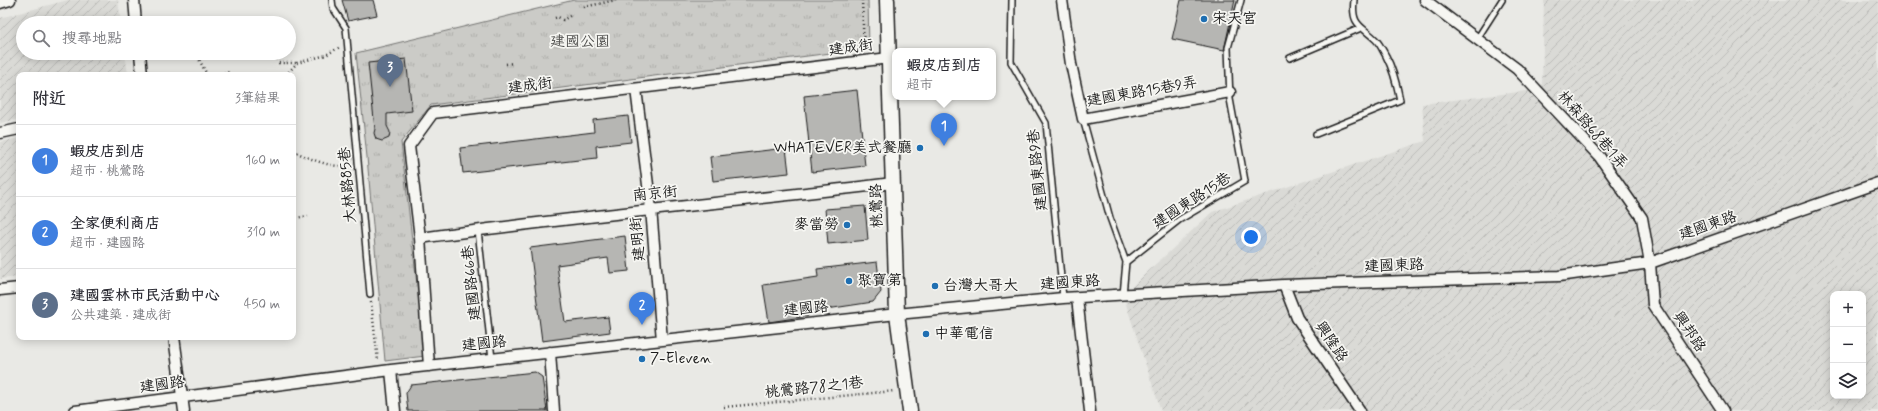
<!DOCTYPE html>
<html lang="zh-TW">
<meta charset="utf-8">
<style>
:root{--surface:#fff;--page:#f7f7f7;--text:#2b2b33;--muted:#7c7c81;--line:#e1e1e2;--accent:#d93025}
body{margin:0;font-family:Mynerve,"LXGW WenKai TC",sans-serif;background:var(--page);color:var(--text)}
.controls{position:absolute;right:12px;bottom:12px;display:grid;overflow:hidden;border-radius:8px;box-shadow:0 2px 10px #0003}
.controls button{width:36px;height:36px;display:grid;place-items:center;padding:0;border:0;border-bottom:1px solid var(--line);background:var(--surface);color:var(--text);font:20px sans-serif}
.you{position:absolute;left:1251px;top:237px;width:14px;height:14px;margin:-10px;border:3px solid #fff;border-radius:50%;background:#1a73e8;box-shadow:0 0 0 6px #1a73e833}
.badge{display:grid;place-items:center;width:26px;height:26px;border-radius:50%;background:var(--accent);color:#fff;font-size:13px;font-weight:700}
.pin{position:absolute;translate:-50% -33px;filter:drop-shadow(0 1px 2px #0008)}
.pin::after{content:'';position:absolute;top:21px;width:14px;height:12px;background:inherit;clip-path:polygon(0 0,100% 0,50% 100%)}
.popup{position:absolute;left:892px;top:48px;width:104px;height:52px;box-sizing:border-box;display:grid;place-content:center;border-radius:8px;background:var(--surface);filter:drop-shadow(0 1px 3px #0005);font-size:13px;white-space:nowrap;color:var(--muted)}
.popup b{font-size:15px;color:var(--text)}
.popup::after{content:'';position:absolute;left:50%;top:100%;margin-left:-8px;border:8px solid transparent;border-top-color:var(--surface)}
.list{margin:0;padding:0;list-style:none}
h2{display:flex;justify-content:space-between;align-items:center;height:52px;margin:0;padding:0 16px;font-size:17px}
h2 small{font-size:13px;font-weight:400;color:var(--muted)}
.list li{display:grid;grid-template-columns:26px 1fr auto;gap:12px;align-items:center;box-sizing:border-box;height:72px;padding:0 16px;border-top:1px solid var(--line)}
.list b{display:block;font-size:15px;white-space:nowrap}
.list p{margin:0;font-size:13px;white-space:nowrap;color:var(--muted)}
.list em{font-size:13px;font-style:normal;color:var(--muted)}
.icon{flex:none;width:22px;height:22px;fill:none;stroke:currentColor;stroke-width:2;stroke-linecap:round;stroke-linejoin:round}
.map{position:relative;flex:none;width:1878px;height:411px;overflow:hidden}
.search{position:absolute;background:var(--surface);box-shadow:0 2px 10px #0003;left:16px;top:16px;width:280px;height:44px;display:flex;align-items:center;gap:10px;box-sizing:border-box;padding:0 14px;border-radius:22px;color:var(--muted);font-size:15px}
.panel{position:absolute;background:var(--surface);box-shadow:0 2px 10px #0003;left:16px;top:72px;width:280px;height:268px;border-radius:8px}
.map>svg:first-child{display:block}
.industrial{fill:url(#industrial-furrows);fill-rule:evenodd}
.park{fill:url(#park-tufts);stroke:#747472}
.building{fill:#b6b6b3;stroke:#1c1c1c}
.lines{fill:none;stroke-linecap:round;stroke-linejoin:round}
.lane-casing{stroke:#1c1c1c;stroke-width:8}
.street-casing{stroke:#1c1c1c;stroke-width:13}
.secondary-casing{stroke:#1c1c1c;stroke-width:17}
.path{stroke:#1c1c1c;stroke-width:2.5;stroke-dasharray:1 3;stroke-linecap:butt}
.lane{stroke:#f6f6f2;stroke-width:5}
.street{stroke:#f6f6f2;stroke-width:10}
.secondary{stroke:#f6f6f2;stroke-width:14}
.poi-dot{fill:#1f6fb2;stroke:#f6f6f2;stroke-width:1.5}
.labels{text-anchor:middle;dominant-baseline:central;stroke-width:3.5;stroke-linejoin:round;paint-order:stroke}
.poi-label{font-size:15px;fill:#1c1c1c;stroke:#f6f6f2;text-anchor:start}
.park-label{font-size:15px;fill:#51514f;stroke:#f6f6f2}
.street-label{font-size:15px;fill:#1c1c1c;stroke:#f6f6f2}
</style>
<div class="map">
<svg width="1878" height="411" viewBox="0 0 1878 411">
<defs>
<pattern id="industrial-furrows" width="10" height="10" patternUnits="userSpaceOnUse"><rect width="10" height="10" fill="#dadad6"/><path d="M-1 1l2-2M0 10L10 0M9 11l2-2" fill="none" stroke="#babab7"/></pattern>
<pattern id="park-tufts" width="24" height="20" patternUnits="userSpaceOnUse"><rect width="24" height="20" fill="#cbcbc7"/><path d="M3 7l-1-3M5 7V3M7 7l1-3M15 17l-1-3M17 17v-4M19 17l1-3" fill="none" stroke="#aeaeaa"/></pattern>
</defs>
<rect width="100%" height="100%" fill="#e9e9e5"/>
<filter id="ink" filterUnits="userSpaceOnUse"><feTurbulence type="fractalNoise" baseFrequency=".025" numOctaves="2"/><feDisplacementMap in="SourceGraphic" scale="8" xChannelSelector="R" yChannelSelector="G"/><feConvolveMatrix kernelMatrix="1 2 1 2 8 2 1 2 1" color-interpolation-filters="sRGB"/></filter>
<g filter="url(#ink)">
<path class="industrial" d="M68 0H118L121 23H23V53H125L128 75H19V119L0 123V18Z
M1544 0H1878V411H1161L1123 295 1212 212 1425 141 1422 104 1542 89ZM1833 294H1863V396H1833Z
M19 138V277L0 279V142Z"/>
<path class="park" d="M574 0H868L869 48 431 105 401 142 425 356 385 361 367 157 356 53Z"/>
<path class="building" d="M342 0H373L377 15 348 21Z
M1181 0H1235L1224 50 1172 39Z
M406 59 412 111 387 114V126L390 132 389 138 382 141 376 139 374 133 375 129 368 63Z
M857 90 865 166 812 172 804 96Z
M628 116 631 142 596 146 597 158 463 173 460 148 594 132 593 120Z
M786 148 789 173 713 181 710 157Z
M865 206 868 240 828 244 825 209Z
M625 236 629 271 610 273 608 258 557 265 565 322 608 317 610 332 542 341 530 248Z
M877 262 881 292 873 302 807 312 808 316 769 322 763 285 818 277 817 269Z
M535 372 542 377 547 411H408L406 393 411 385Z"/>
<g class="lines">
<defs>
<path id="lane" d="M332 0 333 8 346 28 370 294
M1012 0 1011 62 1046 123 1063 298
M1477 39 1502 0
M1290 58 1361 28
M1083 119 1110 218 1126 262
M1316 134 1400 100C1397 85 1393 69 1386 56 1383 51 1380 44 1376 40 1361 25 1351 26 1354 0
M478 230 492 359
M1123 295 1126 262 1179 220 1245 181 1230 99 1228 48 1241 0"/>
<path id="street" d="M134 0 136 23
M1062 0 1071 64 1083 119 1230 92
M1425 0 1517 69 1599 156 1642 218 1650 263 1653 305 1723 411
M0 3 10 0
M140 53 142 75
M636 89 651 209 662 340
M0 133 19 129
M420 238C577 216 735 202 893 183
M1284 285 1297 318 1360 411
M0 290 19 288
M1077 298 1090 411
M174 337 184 411
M550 352 554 411
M429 366 420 238 409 146 433 113 889 58
M391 370 395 411
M75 411 391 370 897 314 1063 298 1284 285 1559 276 1650 263 1878 183"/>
<path id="secondary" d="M887 0 897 314 910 411"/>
</defs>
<use href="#lane" class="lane-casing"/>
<use href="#street" class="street-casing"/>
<use href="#secondary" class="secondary-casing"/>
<path class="path" d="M862 0 864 51
M584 7 616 0
M555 18 558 17 563 20 570 16
M196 53 207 75
M272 53 279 63H297
M506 64 513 63
M220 75 229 72
M286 75 297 63 326 55 340 47
M293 151C311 159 330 168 350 166
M293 207 295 218 308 216
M371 302 378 361
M724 407 895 391"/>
<use href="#lane" class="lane"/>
<use href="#street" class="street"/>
<use href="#secondary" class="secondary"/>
</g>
</g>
<g class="poi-dot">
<circle cx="1204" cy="19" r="4"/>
<circle cx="920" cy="148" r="4"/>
<circle cx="847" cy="225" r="4"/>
<circle cx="849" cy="281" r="4"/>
<circle cx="935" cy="286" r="4"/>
<circle cx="926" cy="334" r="4"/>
<circle cx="642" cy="359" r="4"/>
</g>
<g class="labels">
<g class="poi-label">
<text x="1212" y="19">宋天宮</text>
<text x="912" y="148" text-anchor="end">WHATEVER美式餐廳</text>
<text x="839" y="225" text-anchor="end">麥當勞</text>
<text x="857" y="281">聚寶第</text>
<text x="943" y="286">台灣大哥大</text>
<text x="934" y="334">中華電信</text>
<text x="650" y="359">7-Eleven</text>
</g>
<g class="park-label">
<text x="580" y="42">建國公園</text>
</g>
<g class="street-label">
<text transform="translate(851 48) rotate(-8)">建成街</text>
<text transform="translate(530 86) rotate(-7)">建成街</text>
<text transform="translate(1142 92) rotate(-10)">建國東路15巷9弄</text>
<text transform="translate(1592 130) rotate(49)">林森路68巷1弄</text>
<text transform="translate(1038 170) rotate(-96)">建國東路9巷</text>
<text transform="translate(348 185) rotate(-95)">大林路85巷</text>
<text transform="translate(655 194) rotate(-6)">南京街</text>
<text transform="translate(1192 201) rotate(-33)">建國東路15巷</text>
<text transform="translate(877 206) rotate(-92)">桃鶯路</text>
<text transform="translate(1708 226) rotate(-19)">建國東路</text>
<text transform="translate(638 239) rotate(-95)">建明街</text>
<text transform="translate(1394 266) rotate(-2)">建國東路</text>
<text transform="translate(472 283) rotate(-96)">建國路66巷</text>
<text transform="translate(1070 283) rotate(-4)">建國東路</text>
<text transform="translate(806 309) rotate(-6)">建國路</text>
<text transform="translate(1689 332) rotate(56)">興邦路</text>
<text transform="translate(1331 342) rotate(56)">興隆路</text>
<text transform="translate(484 344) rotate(-6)">建國路</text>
<text transform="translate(162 385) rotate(-7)">建國路</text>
<text transform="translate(814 388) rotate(-6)">桃鶯路78之1巷</text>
</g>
</g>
</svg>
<div class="controls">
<button>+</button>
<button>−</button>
<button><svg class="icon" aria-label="layers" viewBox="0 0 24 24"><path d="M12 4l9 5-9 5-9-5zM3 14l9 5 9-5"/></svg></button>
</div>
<div class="you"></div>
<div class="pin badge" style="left:944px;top:146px;background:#3f7fe0">1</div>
<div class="popup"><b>蝦皮店到店</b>超市</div>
<div class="pin badge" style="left:642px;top:325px;background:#3f7fe0">2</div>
<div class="pin badge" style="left:390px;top:87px;background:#5c6f8a">3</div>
<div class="search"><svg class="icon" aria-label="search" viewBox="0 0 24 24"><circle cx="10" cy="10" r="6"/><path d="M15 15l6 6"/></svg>搜尋地點</div>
<section class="panel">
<h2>附近<small>3筆結果</small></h2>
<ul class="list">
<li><span class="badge" style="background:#3f7fe0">1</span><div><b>蝦皮店到店</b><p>超市 · 桃鶯路</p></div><em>160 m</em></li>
<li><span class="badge" style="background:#3f7fe0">2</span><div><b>全家便利商店</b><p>超市 · 建國路</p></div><em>310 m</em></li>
<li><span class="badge" style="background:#5c6f8a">3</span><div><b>建國雲林市民活動中心</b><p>公共建築 · 建成街</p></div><em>450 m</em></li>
</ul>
</section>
</div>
